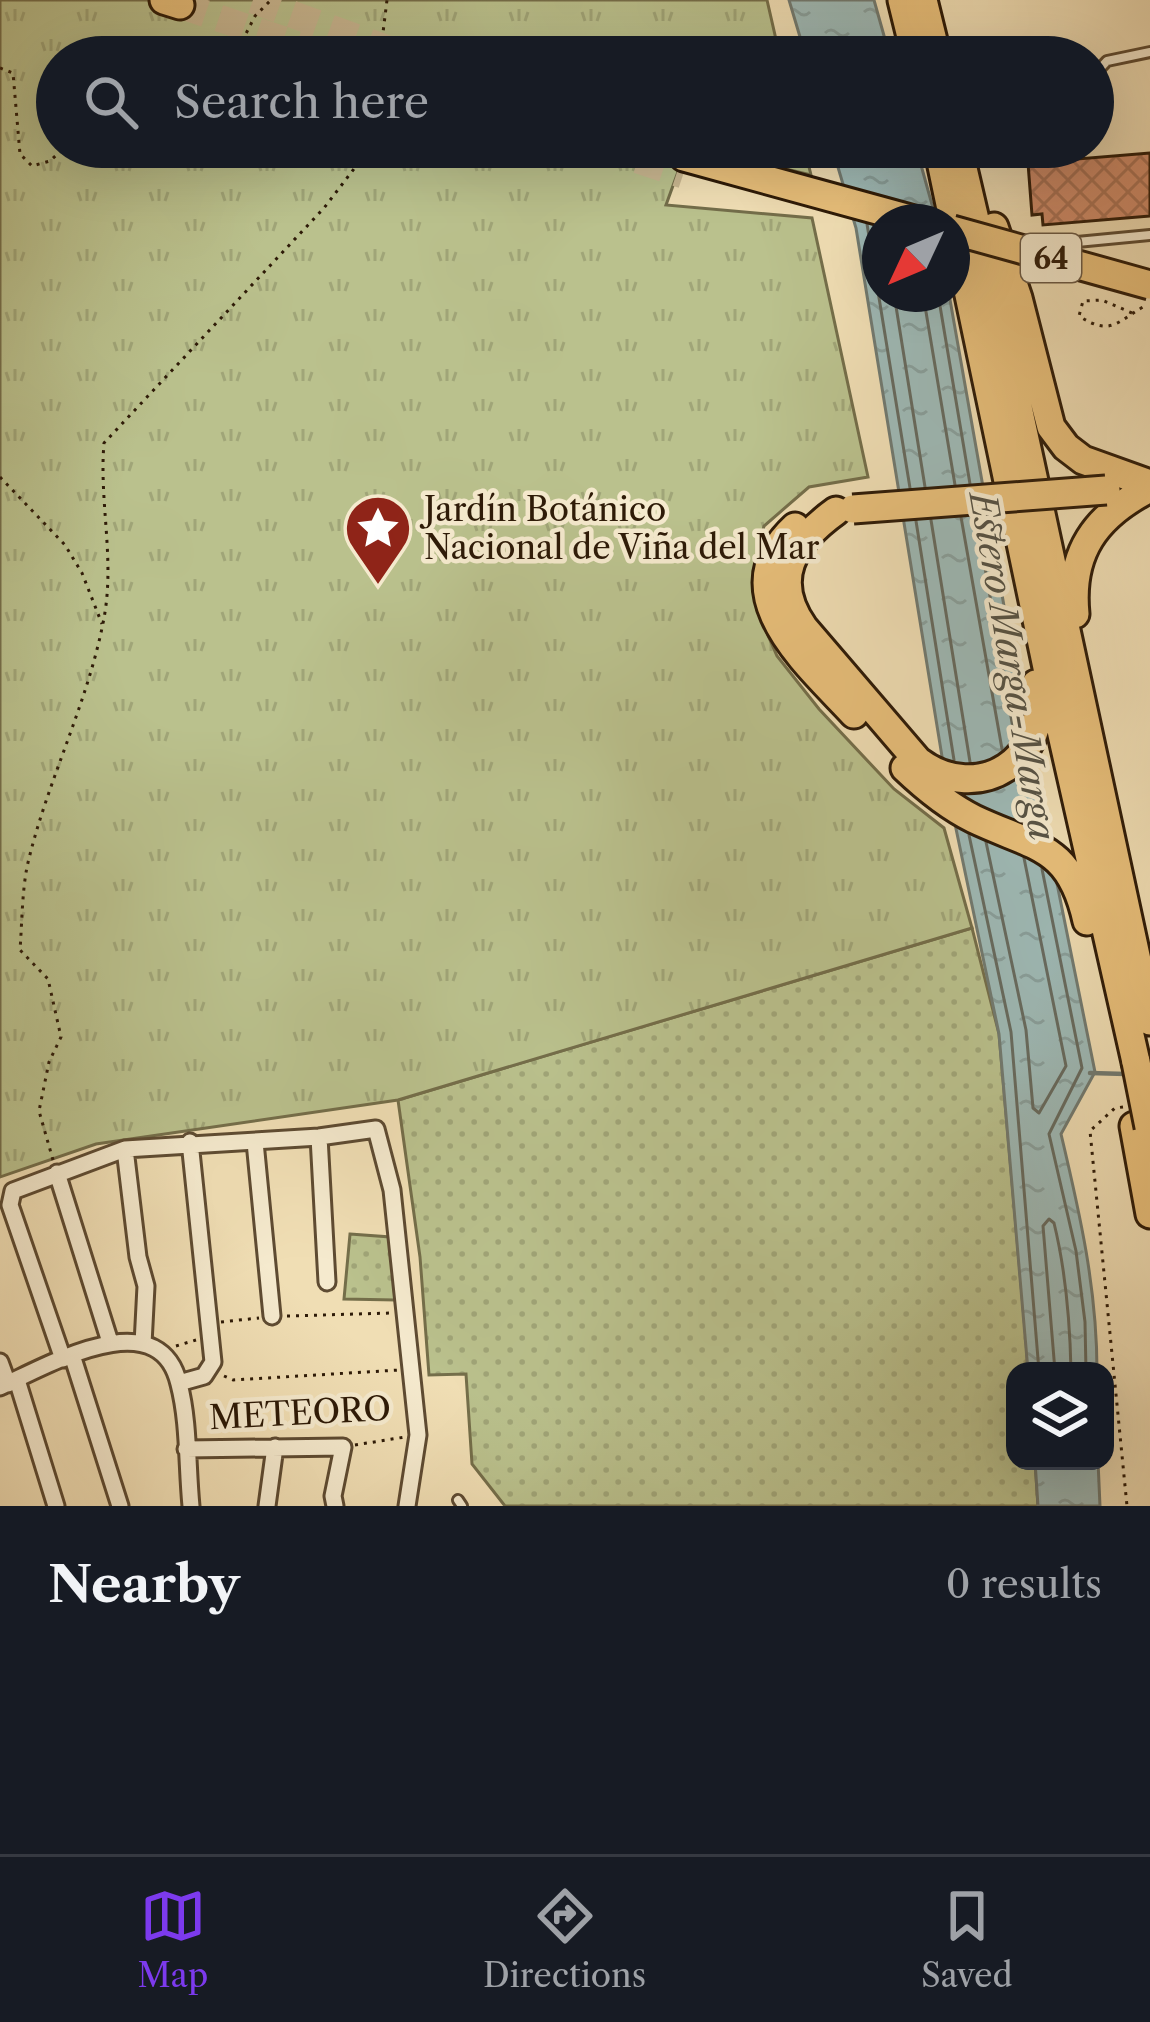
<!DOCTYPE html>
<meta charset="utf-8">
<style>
:root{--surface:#171b24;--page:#20242c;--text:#f1f3f6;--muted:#9ea1a6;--line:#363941;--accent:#7c3aed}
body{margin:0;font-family:"Libre Caslon Text",serif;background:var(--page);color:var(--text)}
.controls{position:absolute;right:36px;bottom:36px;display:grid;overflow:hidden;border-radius:24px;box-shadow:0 12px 48px #0002}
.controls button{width:108px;height:108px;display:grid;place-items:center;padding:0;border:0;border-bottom:3px solid var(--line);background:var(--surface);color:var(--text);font:60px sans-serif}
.compass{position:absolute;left:862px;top:204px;width:108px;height:108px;border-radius:50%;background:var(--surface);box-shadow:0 12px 48px #0002;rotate:226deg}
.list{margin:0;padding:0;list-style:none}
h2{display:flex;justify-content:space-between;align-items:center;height:156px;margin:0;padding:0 48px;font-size:51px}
h2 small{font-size:39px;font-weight:400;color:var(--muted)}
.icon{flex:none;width:66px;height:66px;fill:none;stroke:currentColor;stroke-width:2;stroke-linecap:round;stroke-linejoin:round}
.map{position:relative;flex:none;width:1150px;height:1506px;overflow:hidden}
.search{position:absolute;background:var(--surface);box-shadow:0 12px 48px #0002;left:36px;right:36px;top:36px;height:132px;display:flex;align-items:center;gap:30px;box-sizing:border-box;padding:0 42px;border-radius:66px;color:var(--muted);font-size:45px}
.sheet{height:348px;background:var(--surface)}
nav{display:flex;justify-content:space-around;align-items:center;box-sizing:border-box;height:168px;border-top:3px solid var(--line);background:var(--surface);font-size:33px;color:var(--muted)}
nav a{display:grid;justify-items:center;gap:6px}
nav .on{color:var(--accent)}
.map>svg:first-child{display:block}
.grass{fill:url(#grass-dots);stroke:#746e4a;stroke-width:3}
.park{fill:url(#park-tufts);stroke:#746e4a;stroke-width:3}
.water{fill:url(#water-ripples);stroke:#717a71;stroke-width:3}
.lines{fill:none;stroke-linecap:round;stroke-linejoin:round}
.shore{stroke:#666a5f;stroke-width:3}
.stream{stroke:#717a71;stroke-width:4.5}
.building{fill:url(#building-cross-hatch);stroke:#2d1a07;stroke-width:3}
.highway-tunnel{stroke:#c9b791;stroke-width:27;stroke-dasharray:27 14;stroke-linecap:butt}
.lane-casing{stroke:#5e4b32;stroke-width:14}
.street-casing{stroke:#5e4b32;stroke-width:21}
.highway-casing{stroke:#2d1a07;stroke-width:33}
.path{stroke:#2d1a07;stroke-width:3;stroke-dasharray:3 6;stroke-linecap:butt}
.lane{stroke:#f5eace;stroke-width:8}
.street{stroke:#f5eace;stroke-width:15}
.highway{stroke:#e8bf7a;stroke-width:27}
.highway-bridge-casing{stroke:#2d1a07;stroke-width:33;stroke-linecap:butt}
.highway-bridge{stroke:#e8bf7a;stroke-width:27}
.labels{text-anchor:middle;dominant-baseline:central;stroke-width:9;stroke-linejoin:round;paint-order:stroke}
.shield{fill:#f5eace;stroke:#695843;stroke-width:3}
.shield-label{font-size:30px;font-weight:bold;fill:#2d1a07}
.poi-label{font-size:33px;fill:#2d1a07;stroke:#f5eace;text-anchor:start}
.street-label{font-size:33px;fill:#2d1a07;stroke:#f5eace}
.water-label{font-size:36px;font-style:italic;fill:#555245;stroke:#f5eace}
</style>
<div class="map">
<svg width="1150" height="1506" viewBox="0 0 1150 1506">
<defs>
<pattern id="grass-dots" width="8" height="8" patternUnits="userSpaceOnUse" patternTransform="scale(3)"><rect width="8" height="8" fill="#bac18d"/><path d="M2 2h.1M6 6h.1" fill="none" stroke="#a0a578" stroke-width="1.8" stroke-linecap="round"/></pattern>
<pattern id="park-tufts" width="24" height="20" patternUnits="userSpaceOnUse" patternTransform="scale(3)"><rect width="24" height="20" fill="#bac18d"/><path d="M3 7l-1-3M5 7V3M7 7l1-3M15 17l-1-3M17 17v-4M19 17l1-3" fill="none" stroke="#a0a578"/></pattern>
<pattern id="water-ripples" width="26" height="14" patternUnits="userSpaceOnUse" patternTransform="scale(3)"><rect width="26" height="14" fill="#9ebab7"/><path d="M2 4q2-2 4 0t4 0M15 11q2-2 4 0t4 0" fill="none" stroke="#889f9c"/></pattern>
<pattern id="building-cross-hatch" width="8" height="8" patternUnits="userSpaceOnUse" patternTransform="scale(3)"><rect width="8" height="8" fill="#d08c6b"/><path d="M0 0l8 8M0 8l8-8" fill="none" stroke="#a97256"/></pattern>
</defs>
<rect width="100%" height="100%" fill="#f0deb4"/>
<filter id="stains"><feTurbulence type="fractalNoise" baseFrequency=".00167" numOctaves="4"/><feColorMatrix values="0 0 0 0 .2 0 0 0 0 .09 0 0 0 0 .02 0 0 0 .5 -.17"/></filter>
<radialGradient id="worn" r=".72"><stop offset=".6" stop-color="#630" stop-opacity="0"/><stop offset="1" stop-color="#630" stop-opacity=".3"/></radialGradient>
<path class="grass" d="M972 928 999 1034 1026 1341 1028 1371H1015V1461H1035L1038 1506H505L472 1464 466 1374 429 1375 420 1257 398 1100Z
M350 1234 390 1237 395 1300 344 1299Z"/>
<path class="park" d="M0 0H767L780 57H57V147H687L666 205 812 218 868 477 809 487 764 526 755 565 757 610 777 656 819 709 894 789 944 828 972 928 398 1100 96 1144 0 1177Z
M695 147H804L811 175Z"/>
<path class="water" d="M789 0H874L890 57H806Z
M832 147H916L936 219 937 222H880V294H949L1025 725 1095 1072 1061 1134C1080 1214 1097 1289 1097 1371H1028L999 1034 946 781 856 228Z
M1035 1461H1098L1100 1506H1038Z"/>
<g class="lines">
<path class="shore" d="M867 224 910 488
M894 294 925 487
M923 294 955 485
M938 294 970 484
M976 516 1014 734
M961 517 1002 749
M931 520 970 762
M916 521 954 760
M969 835 1011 1032 1039 1371
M986 842 1026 1030 1033 1108 1039 1113 1066 1066 1024 858
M1042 869 1082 1068 1049 1134 1076 1251 1085 1322 1086 1371
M1055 1371 1043 1226 1049 1219 1054 1223C1066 1272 1070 1321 1071 1371"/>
<path class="stream" d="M1090 1073 1126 1074"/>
</g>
<path class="building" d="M1150 153V216L1043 225 1042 214 1032 215 1028 163Z"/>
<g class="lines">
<path class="highway-tunnel" d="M253 0 410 57
M180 5 334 57
M599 147 683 175"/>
<defs>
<path id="lane" d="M1093 76 1107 61 1150 52
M1077 242 1150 235
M458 1500 462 1506"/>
<path id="street" d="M319 1137 327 1282
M255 1142 272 1316
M125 1149 138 1257 146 1286 143 1344
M57 1173 110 1342
M72 1355 120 1506
M63 1359 10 1205 13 1191 125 1149 319 1137 376 1129 392 1190 418 1435 407 1506
M0 1362 8 1384
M17 1380 56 1506
M179 1383 204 1376 213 1362 190 1142
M0 1387C45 1367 159 1299 179 1384 189 1422 187 1466 191 1506
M186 1449 343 1447 333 1496 335 1506
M267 1506 275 1447"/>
<path id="highway" d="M164 0 180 5
M902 0 916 57
M923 0 937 57
M938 147 1049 677 1136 1062
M958 147 1009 365 1150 1021
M684 157 921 222
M994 227 1018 298 1051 427 1066 447 1083 460 1150 484
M836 511C793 542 769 579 804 628L918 761C979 807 1053 758 1036 684
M795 527C723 594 808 664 854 714
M1075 614C1069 553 1095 516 1150 488
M905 768C926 788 948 806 974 819 1035 848 1070 844 1087 921
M1134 1126 1150 1214"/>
</defs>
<use href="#lane" class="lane-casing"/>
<use href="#street" class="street-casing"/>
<use href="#highway" class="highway-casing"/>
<path class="path" d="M234 57 255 16 271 0
M380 57 387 0
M0 68 13 73 20 154 32 166 50 161 65 147
M1132 313 1102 300 1083 301 1079 316C1110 336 1116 323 1143 307
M0 477 65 545 82 573 102 624
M1123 1107 1115 1108 1090 1131 1127 1506
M53 1160 39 1111 49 1062 61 1037 48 979 20 950C22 923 22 893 27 867 46 783 88 704 104 618 115 559 99 502 104 443L324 208 360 161 364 147
M287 1316 391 1313
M221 1322 259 1318
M176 1346 196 1340
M224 1376 233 1380 399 1370
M355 1445 405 1437"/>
<use href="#lane" class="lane"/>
<use href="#street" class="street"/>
<use href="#highway" class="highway"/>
<defs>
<path id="highway-bridge" d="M952 230 1150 285
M853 509 1106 490
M1136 1062 1149 1127"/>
</defs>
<use href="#highway-bridge" class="highway-bridge-casing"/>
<use href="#highway-bridge" class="highway-bridge"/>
</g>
<defs>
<symbol id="sight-pin" viewBox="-11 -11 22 30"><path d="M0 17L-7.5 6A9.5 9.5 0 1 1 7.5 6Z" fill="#8f2418" stroke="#f5eace"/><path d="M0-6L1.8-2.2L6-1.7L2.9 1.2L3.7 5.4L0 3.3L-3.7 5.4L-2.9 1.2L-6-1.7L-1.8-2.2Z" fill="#fff"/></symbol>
</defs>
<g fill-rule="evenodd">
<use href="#sight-pin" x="340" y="490" width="76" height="104"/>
</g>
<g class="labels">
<rect class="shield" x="1021" y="234" width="60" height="48" rx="9"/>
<g class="shield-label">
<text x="1051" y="258">64</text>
</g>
<g class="poi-label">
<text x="424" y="509">Jardín Botánico<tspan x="424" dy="38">Nacional de Viña del Mar</tspan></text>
</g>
<g class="street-label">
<text transform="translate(300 1413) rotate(-3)">METEORO</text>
</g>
<g class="water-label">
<text transform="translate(1013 666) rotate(80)">Estero Marga-Marga</text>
</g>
</g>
<rect width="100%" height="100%" filter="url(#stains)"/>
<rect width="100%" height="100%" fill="url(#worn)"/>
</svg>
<div class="controls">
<button><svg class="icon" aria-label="layers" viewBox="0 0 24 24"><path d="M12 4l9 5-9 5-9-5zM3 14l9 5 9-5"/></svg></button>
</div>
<svg class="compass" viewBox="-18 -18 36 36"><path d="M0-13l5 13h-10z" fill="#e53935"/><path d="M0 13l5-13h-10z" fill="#9ea1a6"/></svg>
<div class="search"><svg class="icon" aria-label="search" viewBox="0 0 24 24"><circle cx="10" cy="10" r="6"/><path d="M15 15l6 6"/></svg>Search here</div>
</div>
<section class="sheet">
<h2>Nearby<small>0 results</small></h2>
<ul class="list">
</ul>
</section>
<nav>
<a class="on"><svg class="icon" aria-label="map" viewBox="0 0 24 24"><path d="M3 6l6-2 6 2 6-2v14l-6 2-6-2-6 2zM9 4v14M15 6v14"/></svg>Map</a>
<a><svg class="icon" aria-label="directions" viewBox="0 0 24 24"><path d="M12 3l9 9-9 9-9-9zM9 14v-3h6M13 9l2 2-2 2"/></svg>Directions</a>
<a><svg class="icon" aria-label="saved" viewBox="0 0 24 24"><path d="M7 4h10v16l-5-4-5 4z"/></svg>Saved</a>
</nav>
